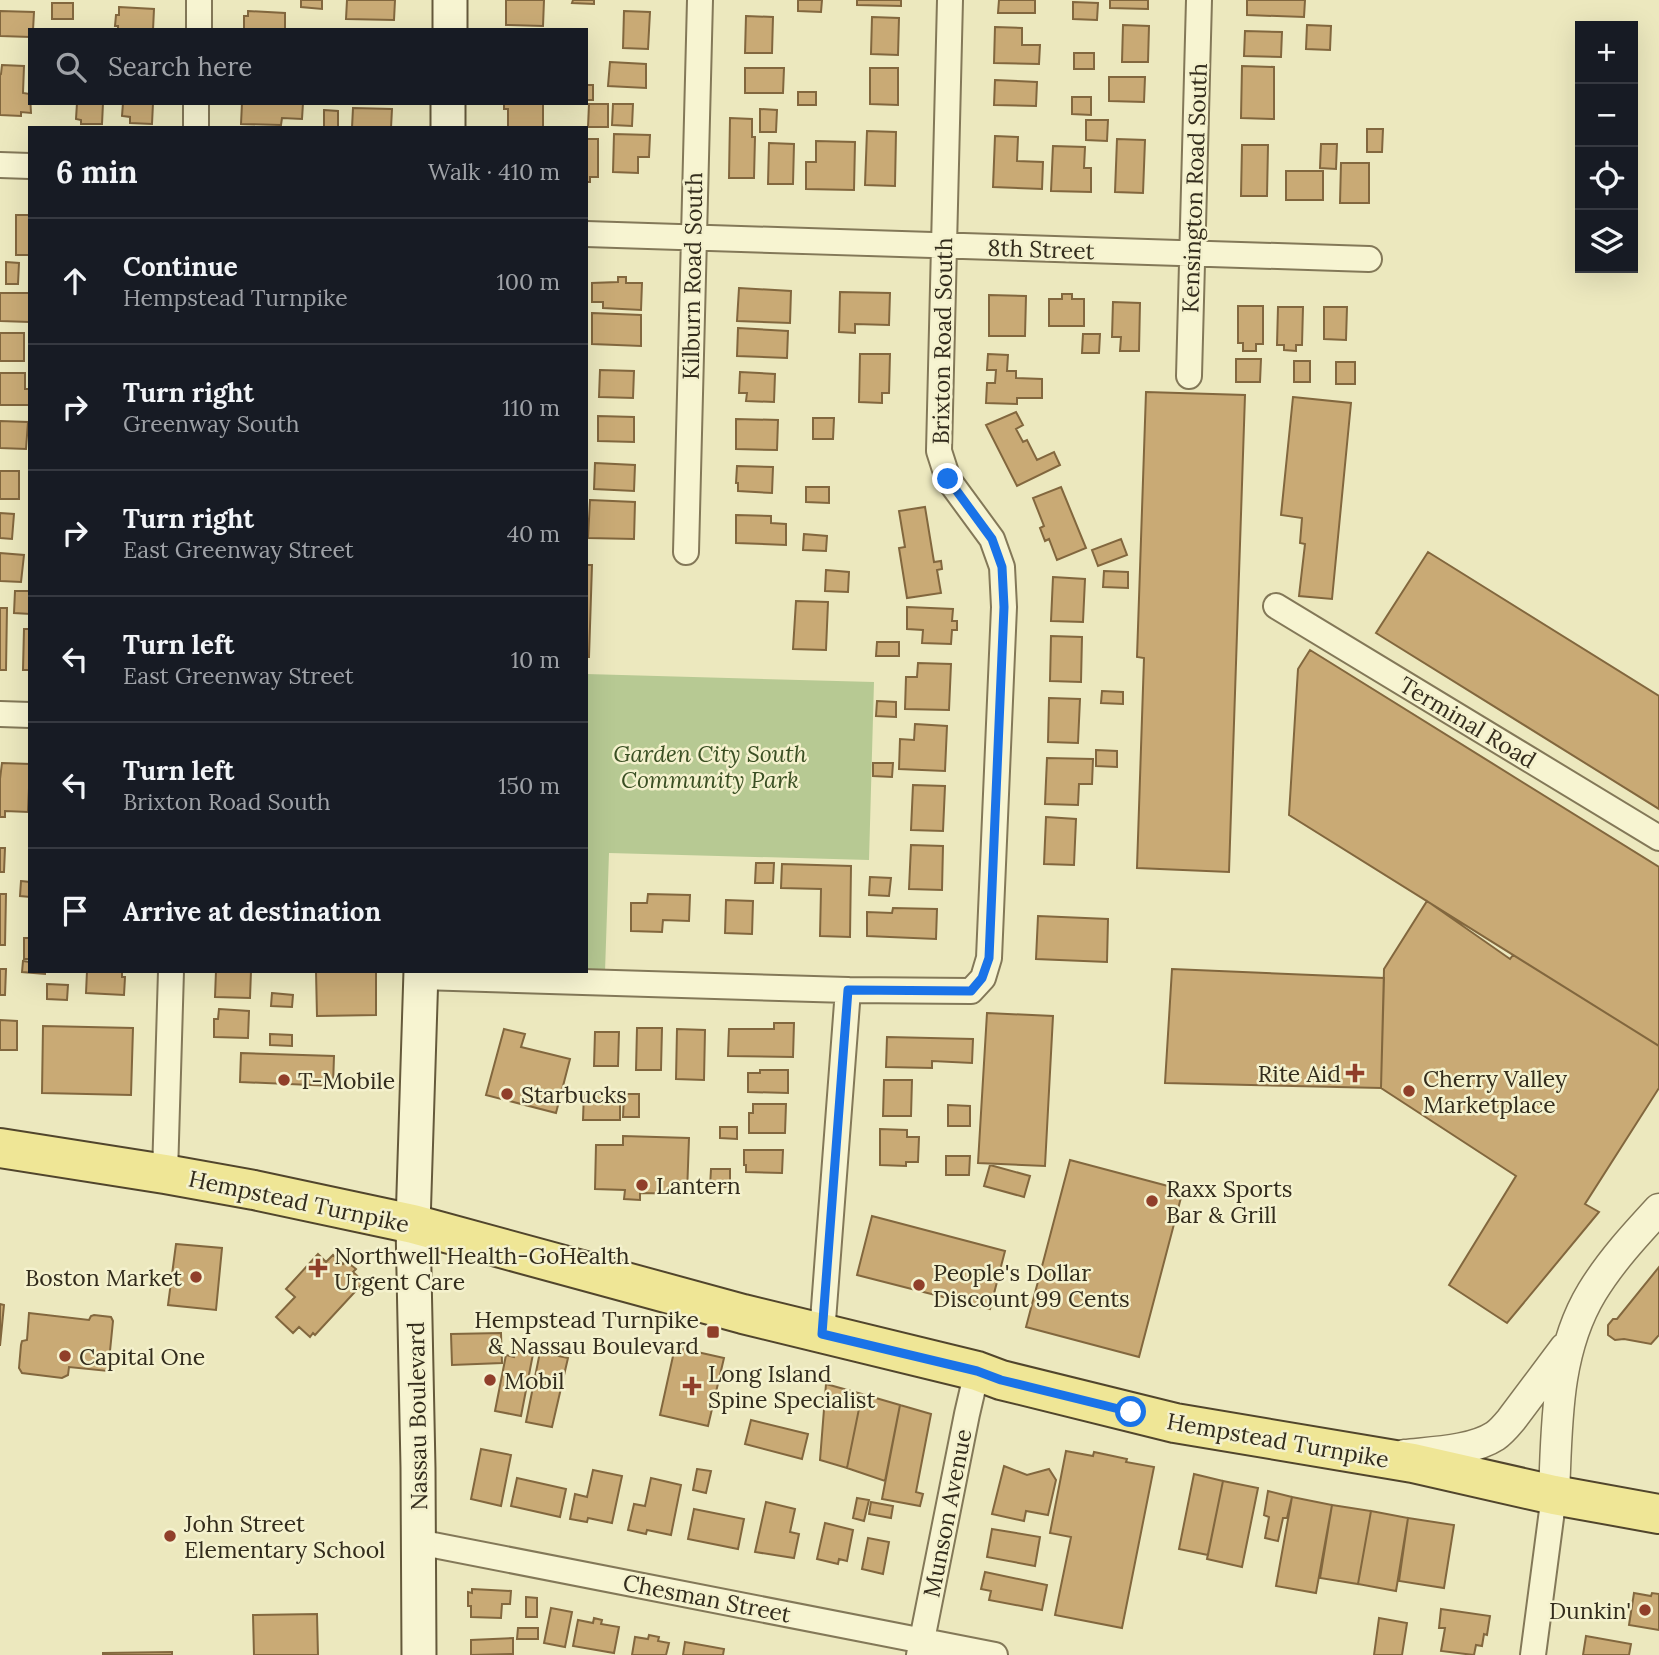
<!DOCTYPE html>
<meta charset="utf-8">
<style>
:root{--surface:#171b24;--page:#242831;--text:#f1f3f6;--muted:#9ea1a6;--line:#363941}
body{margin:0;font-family:Lora,serif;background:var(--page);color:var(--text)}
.controls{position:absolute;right:21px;top:21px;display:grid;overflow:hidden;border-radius:0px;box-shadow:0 7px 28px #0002}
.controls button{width:63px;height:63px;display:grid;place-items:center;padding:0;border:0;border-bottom:2px solid var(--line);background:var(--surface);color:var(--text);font:35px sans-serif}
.stop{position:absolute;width:21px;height:21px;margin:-16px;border:5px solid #1a73e8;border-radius:50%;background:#fff}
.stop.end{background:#1a73e8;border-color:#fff;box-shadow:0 2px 7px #0008}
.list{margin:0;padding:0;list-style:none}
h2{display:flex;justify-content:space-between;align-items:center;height:91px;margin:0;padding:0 28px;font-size:30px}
h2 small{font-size:23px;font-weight:400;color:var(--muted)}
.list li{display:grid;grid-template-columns:46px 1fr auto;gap:21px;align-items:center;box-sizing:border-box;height:126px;padding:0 28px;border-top:2px solid var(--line)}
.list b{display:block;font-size:26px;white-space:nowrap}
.list p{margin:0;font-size:23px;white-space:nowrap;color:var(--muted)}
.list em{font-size:23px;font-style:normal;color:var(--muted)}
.icon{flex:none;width:38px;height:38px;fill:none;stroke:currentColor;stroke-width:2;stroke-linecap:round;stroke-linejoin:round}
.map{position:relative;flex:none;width:1659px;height:1655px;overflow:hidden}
.search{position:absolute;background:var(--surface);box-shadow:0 7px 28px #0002;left:28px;top:28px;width:560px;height:77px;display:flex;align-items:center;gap:18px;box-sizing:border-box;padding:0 24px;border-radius:0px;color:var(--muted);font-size:26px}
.panel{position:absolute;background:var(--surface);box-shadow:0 7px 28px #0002;left:28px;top:126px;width:560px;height:847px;border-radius:0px}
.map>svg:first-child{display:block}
.green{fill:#b7c993}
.building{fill:#c9aa75;stroke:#82673e;stroke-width:2}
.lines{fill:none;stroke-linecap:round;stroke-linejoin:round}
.minor-casing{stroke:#837858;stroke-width:28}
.tertiary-casing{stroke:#837858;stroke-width:33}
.secondary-casing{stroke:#65593b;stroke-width:37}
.primary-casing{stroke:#51452c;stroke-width:42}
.minor{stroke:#f7f4d1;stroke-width:24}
.tertiary{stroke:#f7f4d1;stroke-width:30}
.secondary{stroke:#f7f4d1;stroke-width:33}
.primary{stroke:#efe696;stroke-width:38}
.route{stroke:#1a73e8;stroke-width:9}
.poi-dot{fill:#903f2a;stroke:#f4f1cd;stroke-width:2.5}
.labels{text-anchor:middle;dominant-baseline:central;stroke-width:5;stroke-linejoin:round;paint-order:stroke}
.street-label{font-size:23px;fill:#332c1c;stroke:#f4f1cd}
.park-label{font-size:23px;font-style:italic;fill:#3a4f23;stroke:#f4f1cd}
.poi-label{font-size:23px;fill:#332c1c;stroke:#f4f1cd;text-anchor:start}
</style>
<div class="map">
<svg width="1659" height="1655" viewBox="0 0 1659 1655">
<rect width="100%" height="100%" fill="#ece8be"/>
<path class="green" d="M586 674 874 682 869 860 609 853 605 972 586 971Z"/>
<path class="building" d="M301 0H322V9L301 7Z
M347 0H395L394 20 346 19Z
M506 0H544L543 26 506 25Z
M573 0H594V4L572 3Z
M798 0H822L821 12 798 11Z
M857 0H901V6L857 5Z
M999 0H1035V13H998Z
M1110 0H1148V9L1110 8Z
M1247 0H1305L1304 17 1247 15Z
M1073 2 1098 3 1097 20 1073 19Z
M52 3H73V19H52Z
M119 7 154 9 153 30H118V26H115L116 15H119Z
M0 11 34 12 33 30H30V37L0 36Z
M248 11 285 13V30H244V16H248Z
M624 11 650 12 648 49 623 48Z
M746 16 773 17 772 53H745Z
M872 17 899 18 898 55 871 54Z
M1123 25 1149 26 1148 62H1122Z
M1307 25 1331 26 1330 50 1306 49Z
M995 27 1022 28V45H1040L1039 64 994 63Z
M1245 31 1282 32 1281 57 1244 56Z
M1074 53H1094V69H1074Z
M610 62 646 64V88L608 86Z
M2 65 24 66 23 93 30 94 31 113 21 112V116L0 115V75L1 74Z
M1242 66 1274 67V119L1241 118Z
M745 68H784L783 93H745Z
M870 68H898V105L870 104Z
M1109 77H1145L1144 102 1109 101Z
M995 80 1037 82 1036 106 994 105Z
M586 85H593V100H586Z
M798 92H816V105H798Z
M1072 97H1091V115L1072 114Z
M77 103H103L102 124H81V120L76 119Z
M123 103H153L152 124 130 123V117L122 116Z
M242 103H303L302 119 282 118 281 125 241 124Z
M504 103H543V128H508V109H504Z
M589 104H608V127H588Z
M613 104H633L632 126 612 125Z
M353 108 392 109 391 128H352Z
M760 109 777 110 776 132H760Z
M324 110 338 111V128H324Z
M730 118 752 119V137H755L754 178H729Z
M1086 120H1108L1107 141 1086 140Z
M1367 129H1383L1382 152H1367Z
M867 131 896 132 895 186 865 185Z
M614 134 650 135 649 157H638V173L613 172Z
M995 136 1018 137 1017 161 1043 162 1042 189 993 187Z
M586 139H598V177H590V182H586Z
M1117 139 1145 140 1143 193 1115 192Z
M816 141 855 142 854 190 806 189V162H816Z
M769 143 794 144 793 184H768Z
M1321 144H1337L1336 169 1320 168Z
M1242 145H1268L1267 196H1241Z
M1053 146 1085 147 1084 168H1091V192L1051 191Z
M1341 163H1369V203H1340Z
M1286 171H1323V200H1286Z
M16 215H30V255H16Z
M6 262 19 263 18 284H6Z
M618 277H626V283H642L641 310 603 308V302H592V283L618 282Z
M739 288 791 291 790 323 737 321Z
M840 292 890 293 889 325 855 324V333L839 332Z
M0 293H30L29 322 0 321Z
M1062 294H1072V299H1084V326H1049V299H1062Z
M989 295 1026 296 1025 336H989Z
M1113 302 1140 303 1139 351H1120L1121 337H1112Z
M1238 306H1263V344H1256V351H1243V343H1238Z
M1278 307H1303L1302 345H1296V351L1284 350V345H1277Z
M1324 307H1347L1346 340 1324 339Z
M592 313 641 315V346L592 344Z
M738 328 788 331 787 358 737 356Z
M0 333H24V361H0Z
M1083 334H1100L1099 353H1082Z
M860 354H890L889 393H882V403L859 402Z
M988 354 1008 355 1007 371H1016V378L1042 379V398H1017V404L986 403 987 383H995L996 370H987Z
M1236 359H1261L1260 382H1236Z
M1294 361H1310V382H1294Z
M1336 362H1355V384H1336Z
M600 370 634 371 633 398 599 397Z
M740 372 775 374 774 402 746 401 747 393H739Z
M0 373H25V389H30V405H0Z
M1146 392 1245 395 1229 872 1137 868 1144 658 1137 657Z
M1293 397 1351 403 1332 599 1299 596 1305 544 1300 543 1302 518 1281 515Z
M1016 412 1023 425 1016 429 1023 442 1027 440 1037 460 1054 452 1060 465 1017 486 986 425Z
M598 416 634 417V442L598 441Z
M813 418H834L833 439H813Z
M736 419 778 420 777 450 736 449Z
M0 421 28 422 26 449 0 448Z
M595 463 635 465 634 491 594 489Z
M737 466 773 467 772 493 738 491V483H736Z
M0 471H19V499H0Z
M806 487H829V503L806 502Z
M1061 487 1086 548 1057 560 1049 539 1045 541 1040 528 1044 526 1033 498Z
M590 500 635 502 634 539 588 538Z
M925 507 934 562 941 561 942 569 937 570 941 593 907 598 899 548 905 547 899 511Z
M0 513 14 514 12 539 0 538Z
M736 515 771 516V523L786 524V545L736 543Z
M804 534 827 536 826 551 803 550Z
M1121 539 1127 555 1098 566 1092 550Z
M1428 552 1659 696V809L1376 633Z
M0 553 24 555 21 582 0 581Z
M586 565H592L589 657H586Z
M826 570 849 572 848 592 825 591Z
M1104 571 1128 572V588L1103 587Z
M1053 577 1085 579 1083 622 1051 621Z
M15 591H30V614L14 613Z
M796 601 828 602 826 650 793 649Z
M907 607 953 609 952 621H957V630H952L951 644 922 643 923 630 907 629Z
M0 608H7L6 670H0Z
M24 629H30V670H23Z
M1051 636 1082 637 1081 682 1050 681Z
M877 642H899V656H876Z
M1310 650 1659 867V1046L1289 815 1298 669Z
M918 663 951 664 949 710 905 709 906 677H917Z
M1102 691 1123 692V704L1101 703Z
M1049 698 1080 699 1078 743 1048 742Z
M877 701 896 702V717L876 716Z
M915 724 947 726 945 771 899 769 900 739 914 740Z
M1096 750 1117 751V767L1096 766Z
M1047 758 1093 759 1092 784H1079L1078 805 1045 804Z
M2 763 30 764 28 812 5 811V817H0V779Z
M873 763H893L892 777 873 776Z
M913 785 945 786 943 831 911 830Z
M1046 817 1076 819 1074 865 1044 864Z
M911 845 943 846 942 890 909 889Z
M0 848H5L4 872H0Z
M756 863H774L773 883H755Z
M782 864 851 866 850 937 820 936 821 889 781 888Z
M870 877 891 878 889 896 869 895Z
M21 881 30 882V897L20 896Z
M0 894H6L5 945H0Z
M648 894 690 895 689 921 663 920 662 932 631 931V903H647Z
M726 900 753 901 752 934 725 933Z
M1427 901 1510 959 1513 955 1659 1046V1088L1585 1204 1599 1212 1507 1323 1449 1285 1516 1176 1381 1088 1384 969Z
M893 908 937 909 936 939 867 936V912L892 913Z
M1038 916 1108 919 1107 962 1036 959Z
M24 938H30V959H24Z
M23 961 30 962V971H45V974L22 972Z
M0 969H6L5 995H0Z
M1172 969 1384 978 1381 1088 1165 1083Z
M87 971H122V977H125L124 995 86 993Z
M216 971H251L250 998 215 997Z
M316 971H376V1015L317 1016Z
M47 984 68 985 67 1000 47 999Z
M272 993 293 995 292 1007 271 1006Z
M219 1009 249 1011 248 1038 214 1037V1019H218Z
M987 1013 1053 1016 1045 1166 978 1163Z
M0 1020 17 1021V1050H0Z
M774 1023H794L793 1057 728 1056 729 1029H774Z
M43 1026 133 1028 131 1095 42 1093Z
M637 1028H662L661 1070H636Z
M504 1029 525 1034 521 1047 570 1059 556 1113 486 1095Z
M677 1029 705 1030 704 1080 676 1079Z
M595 1032H619L618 1066H594Z
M270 1034 292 1035V1046L270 1045Z
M887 1037 973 1039 972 1063 932 1061V1068L886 1067Z
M241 1053 334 1056 333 1086 240 1082Z
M760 1070H788V1093L748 1092V1073H760Z
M884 1080H912L911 1116H883Z
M584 1092H620V1120H583Z
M624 1094H639V1117H623Z
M753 1104H786L785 1133H749V1113H753Z
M948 1105 970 1106V1126H948Z
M720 1127H737V1139L720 1138Z
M880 1129 907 1130V1137H919L918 1162H906V1166L880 1165Z
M623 1136 689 1138 687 1194 640 1193V1200L624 1199 625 1190 595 1189 596 1145H623Z
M744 1150H783L782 1173 746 1172V1165H744Z
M946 1156H970L969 1175H946Z
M1070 1160 1183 1190 1139 1357 1026 1327Z
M990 1165 1030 1176 1024 1197 984 1186Z
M711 1169H730V1187H710Z
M872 1216 1005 1251 990 1309 857 1275Z
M176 1244 222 1248 216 1310 168 1305Z
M318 1254 326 1262 333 1255 343 1264 346 1261 356 1269 353 1272 364 1282 315 1335 313 1333 310 1337 299 1327 293 1333 276 1317 295 1297 286 1289Z
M1659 1267V1335L1651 1344 1624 1339 1615 1340 1608 1335V1325L1613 1319H1617Z
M0 1304 4 1305 0 1346Z
M29 1313 89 1320 91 1316 94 1315 111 1317 113 1321 108 1371 69 1367 68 1375 62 1378 22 1373 19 1368 21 1345 22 1341 27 1340Z
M501 1333 502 1363 452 1365 451 1334Z
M675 1347 724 1358 708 1426 660 1415Z
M515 1351 533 1354 521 1416 495 1411 506 1355 514 1357Z
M540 1352 568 1358 552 1427 526 1422Z
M826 1384 862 1394 847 1468 820 1460Z
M862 1394 900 1405 885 1481 847 1468Z
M900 1405 931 1414 916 1492 923 1494 920 1506 882 1499Z
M751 1420 808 1434 802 1459 745 1444Z
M481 1449 511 1455 501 1506 471 1499Z
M1066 1451 1093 1456 1094 1452 1127 1459 1126 1462 1154 1467 1122 1628 1055 1615 1071 1537 1050 1533Z
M1004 1466 1027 1475 1049 1469 1056 1480 1048 1515 1026 1511 1024 1521 992 1514Z
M697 1469 711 1471 706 1493 693 1490Z
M593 1470 622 1476 612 1523 588 1518 587 1522 570 1519 575 1494 587 1497Z
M1194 1474 1223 1481 1208 1555 1179 1549Z
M517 1478 566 1489 560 1517 511 1506Z
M651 1478 681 1485 671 1535 647 1530 646 1534 628 1530 634 1504 645 1506Z
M1223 1481 1258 1488 1242 1567 1207 1559Z
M1268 1491 1292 1497 1287 1518H1283L1278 1541 1265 1538 1269 1517 1264 1515Z
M1292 1497 1332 1505 1316 1593 1276 1586Z
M857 1498 869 1500 864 1521 853 1518Z
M766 1502 795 1509 790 1532 799 1534 794 1558 755 1552Z
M871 1502 893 1506 891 1518 869 1514Z
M1332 1505 1371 1511 1358 1584 1320 1578Z
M694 1509 744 1519 738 1549 688 1539Z
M1371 1511 1408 1518 1396 1591 1358 1584Z
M1408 1518 1454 1525 1444 1588 1399 1581Z
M825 1523 853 1530 847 1561 839 1559 838 1564 817 1559Z
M992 1529 1040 1537 1035 1566 987 1557Z
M868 1538 889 1542 883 1574 862 1569Z
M985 1572 1047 1585 1042 1610 989 1600 991 1591 981 1589Z
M472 1589 511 1591 510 1604H502L501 1618 471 1617V1606H468V1592L472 1593Z
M1634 1593 1651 1596 1652 1593 1659 1594V1630L1629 1625Z
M526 1597 537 1598V1617H526Z
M551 1608 572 1612 565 1647 544 1643Z
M1441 1609 1490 1616 1487 1635 1484 1634 1482 1646 1476 1645 1474 1655 1441 1651 1445 1628H1439Z
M317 1614 318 1655H254L253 1615Z
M594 1618 602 1620 601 1624 619 1627 614 1653 573 1646 578 1620 593 1623Z
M1379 1618 1407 1623 1402 1655H1374Z
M518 1628H538V1639H517Z
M649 1635 659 1637 658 1641 669 1643 666 1655H632L635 1637 648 1639Z
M1586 1636 1631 1644 1629 1655H1583Z
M513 1638V1654L471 1655V1640Z
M685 1642 724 1649 723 1655H683Z
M172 1652V1655H103V1653Z"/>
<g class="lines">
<defs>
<path id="minor" d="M199 30V0
M196 128V103
M0 165 30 166
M586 234 1369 259
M1189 376 1199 0
M686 552 700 0
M1276 606 1659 838
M0 714 30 715
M421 977 848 990 971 991 983 978 989 958 1004 607 1002 567 992 539 948 479 939 451 950 0
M165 1174 171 971
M822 1334 848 990
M418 1542 995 1655
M919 1655 967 1414 977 1371
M1533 1655 1554 1495"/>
<path id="tertiary" d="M1405 1455C1432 1452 1472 1451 1495 1436 1501 1432 1506 1426 1511 1420L1565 1348
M1554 1495C1557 1427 1555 1353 1592 1292 1611 1261 1635 1235 1659 1209"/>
<path id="secondary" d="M450 30V0
M448 128V103
M419 1655 418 1468 413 1224 421 971"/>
<path id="primary" d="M0 1148 165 1174 254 1190 413 1224 743 1314 977 1371 1001 1380 1175 1423 1413 1463 1554 1495 1659 1514"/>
</defs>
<use href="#minor" class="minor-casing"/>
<use href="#tertiary" class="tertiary-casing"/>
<use href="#secondary" class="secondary-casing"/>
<use href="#primary" class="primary-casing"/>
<use href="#minor" class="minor"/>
<use href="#tertiary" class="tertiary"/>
<use href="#secondary" class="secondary"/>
<use href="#primary" class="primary"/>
</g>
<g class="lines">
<path class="route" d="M948 479 992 539 1002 567 1004 607 989 958 982 978 971 991 848 990 822 1334 977 1371 1001 1380 1131 1412"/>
</g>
<g class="poi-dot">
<path d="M1351.5 1062.5h7v7h7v7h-7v7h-7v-7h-7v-7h7z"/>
<circle cx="284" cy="1080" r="7"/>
<circle cx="1409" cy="1091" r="7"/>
<circle cx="507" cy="1094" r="7"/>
<circle cx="642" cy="1185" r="7"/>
<circle cx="1152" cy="1201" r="7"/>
<path d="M314.5 1257.5h7v7h7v7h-7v7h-7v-7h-7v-7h7z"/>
<circle cx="196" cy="1277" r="7"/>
<circle cx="919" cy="1285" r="7"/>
<rect x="706" y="1325" width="14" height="14" rx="3.5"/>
<circle cx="65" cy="1356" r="7"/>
<circle cx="490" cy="1380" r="7"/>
<path d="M688.5 1375.5h7v7h7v7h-7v7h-7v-7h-7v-7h7z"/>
<circle cx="170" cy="1536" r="7"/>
<circle cx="1645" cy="1610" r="7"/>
</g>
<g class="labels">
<g class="street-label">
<text transform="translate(1194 188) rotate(-88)">Kensington Road South</text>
<text transform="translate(1041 249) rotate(2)">8th Street</text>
<text transform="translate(692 276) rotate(-89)">Kilburn Road South</text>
<text transform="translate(942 341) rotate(-89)">Brixton Road South</text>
<text transform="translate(1468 722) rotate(31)">Terminal Road</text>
<text transform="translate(299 1201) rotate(12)">Hempstead Turnpike</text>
<text transform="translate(417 1416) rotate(-91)">Nassau Boulevard</text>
<text transform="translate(1278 1440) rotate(10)">Hempstead Turnpike</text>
<text transform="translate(947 1513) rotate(-79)">Munson Avenue</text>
<text transform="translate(707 1598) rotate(11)">Chesman Street</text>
</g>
<g class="park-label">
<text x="710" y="753">Garden City South<tspan x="710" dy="26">Community Park</tspan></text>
</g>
<g class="poi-label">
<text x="1341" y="1073" text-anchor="end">Rite Aid</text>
<text x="1423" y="1078">Cherry Valley<tspan x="1423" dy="26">Marketplace</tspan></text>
<text x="298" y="1080">T-Mobile</text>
<text x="521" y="1094">Starbucks</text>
<text x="656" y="1185">Lantern</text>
<text x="1166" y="1188">Raxx Sports<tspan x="1166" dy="26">Bar &amp; Grill</tspan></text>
<text x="334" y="1255">Northwell Health-GoHealth<tspan x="334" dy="26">Urgent Care</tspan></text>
<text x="933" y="1272">People's Dollar<tspan x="933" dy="26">Discount 99 Cents</tspan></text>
<text x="182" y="1277" text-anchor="end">Boston Market</text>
<text x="699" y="1319" text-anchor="end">Hempstead Turnpike<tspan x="699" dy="26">&amp; Nassau Boulevard</tspan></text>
<text x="79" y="1356">Capital One</text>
<text x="708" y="1373">Long Island<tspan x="708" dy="26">Spine Specialist</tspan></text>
<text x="504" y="1380">Mobil</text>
<text x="184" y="1523">John Street<tspan x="184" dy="26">Elementary School</tspan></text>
<text x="1631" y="1610" text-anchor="end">Dunkin'</text>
</g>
</g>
</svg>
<div class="controls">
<button>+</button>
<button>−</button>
<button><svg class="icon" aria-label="locate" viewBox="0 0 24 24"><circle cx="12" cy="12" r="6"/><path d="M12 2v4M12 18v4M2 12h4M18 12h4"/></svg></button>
<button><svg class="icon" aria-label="layers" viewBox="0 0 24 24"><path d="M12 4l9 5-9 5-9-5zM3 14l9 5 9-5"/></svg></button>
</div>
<div class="stop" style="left:1131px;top:1412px"></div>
<div class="stop end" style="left:948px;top:479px"></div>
<div class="search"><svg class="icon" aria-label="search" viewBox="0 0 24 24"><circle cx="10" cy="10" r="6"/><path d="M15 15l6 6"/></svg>Search here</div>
<section class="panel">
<h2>6 min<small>Walk · 410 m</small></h2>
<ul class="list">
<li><svg class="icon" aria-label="ahead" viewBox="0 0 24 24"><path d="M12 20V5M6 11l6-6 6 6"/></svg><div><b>Continue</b><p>Hempstead Turnpike</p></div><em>100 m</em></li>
<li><svg class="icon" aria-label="right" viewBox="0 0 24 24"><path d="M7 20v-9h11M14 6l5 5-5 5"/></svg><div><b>Turn right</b><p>Greenway South</p></div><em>110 m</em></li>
<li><svg class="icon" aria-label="right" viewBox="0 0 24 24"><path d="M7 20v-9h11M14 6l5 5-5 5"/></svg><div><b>Turn right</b><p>East Greenway Street</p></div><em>40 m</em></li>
<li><svg class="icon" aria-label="left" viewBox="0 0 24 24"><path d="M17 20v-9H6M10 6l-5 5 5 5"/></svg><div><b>Turn left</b><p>East Greenway Street</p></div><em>10 m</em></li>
<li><svg class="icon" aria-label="left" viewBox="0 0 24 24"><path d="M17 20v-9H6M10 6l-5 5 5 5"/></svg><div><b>Turn left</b><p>Brixton Road South</p></div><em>150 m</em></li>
<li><svg class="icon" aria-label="arrive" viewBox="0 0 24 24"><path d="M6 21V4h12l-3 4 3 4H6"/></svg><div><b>Arrive at destination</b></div></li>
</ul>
</section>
</div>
